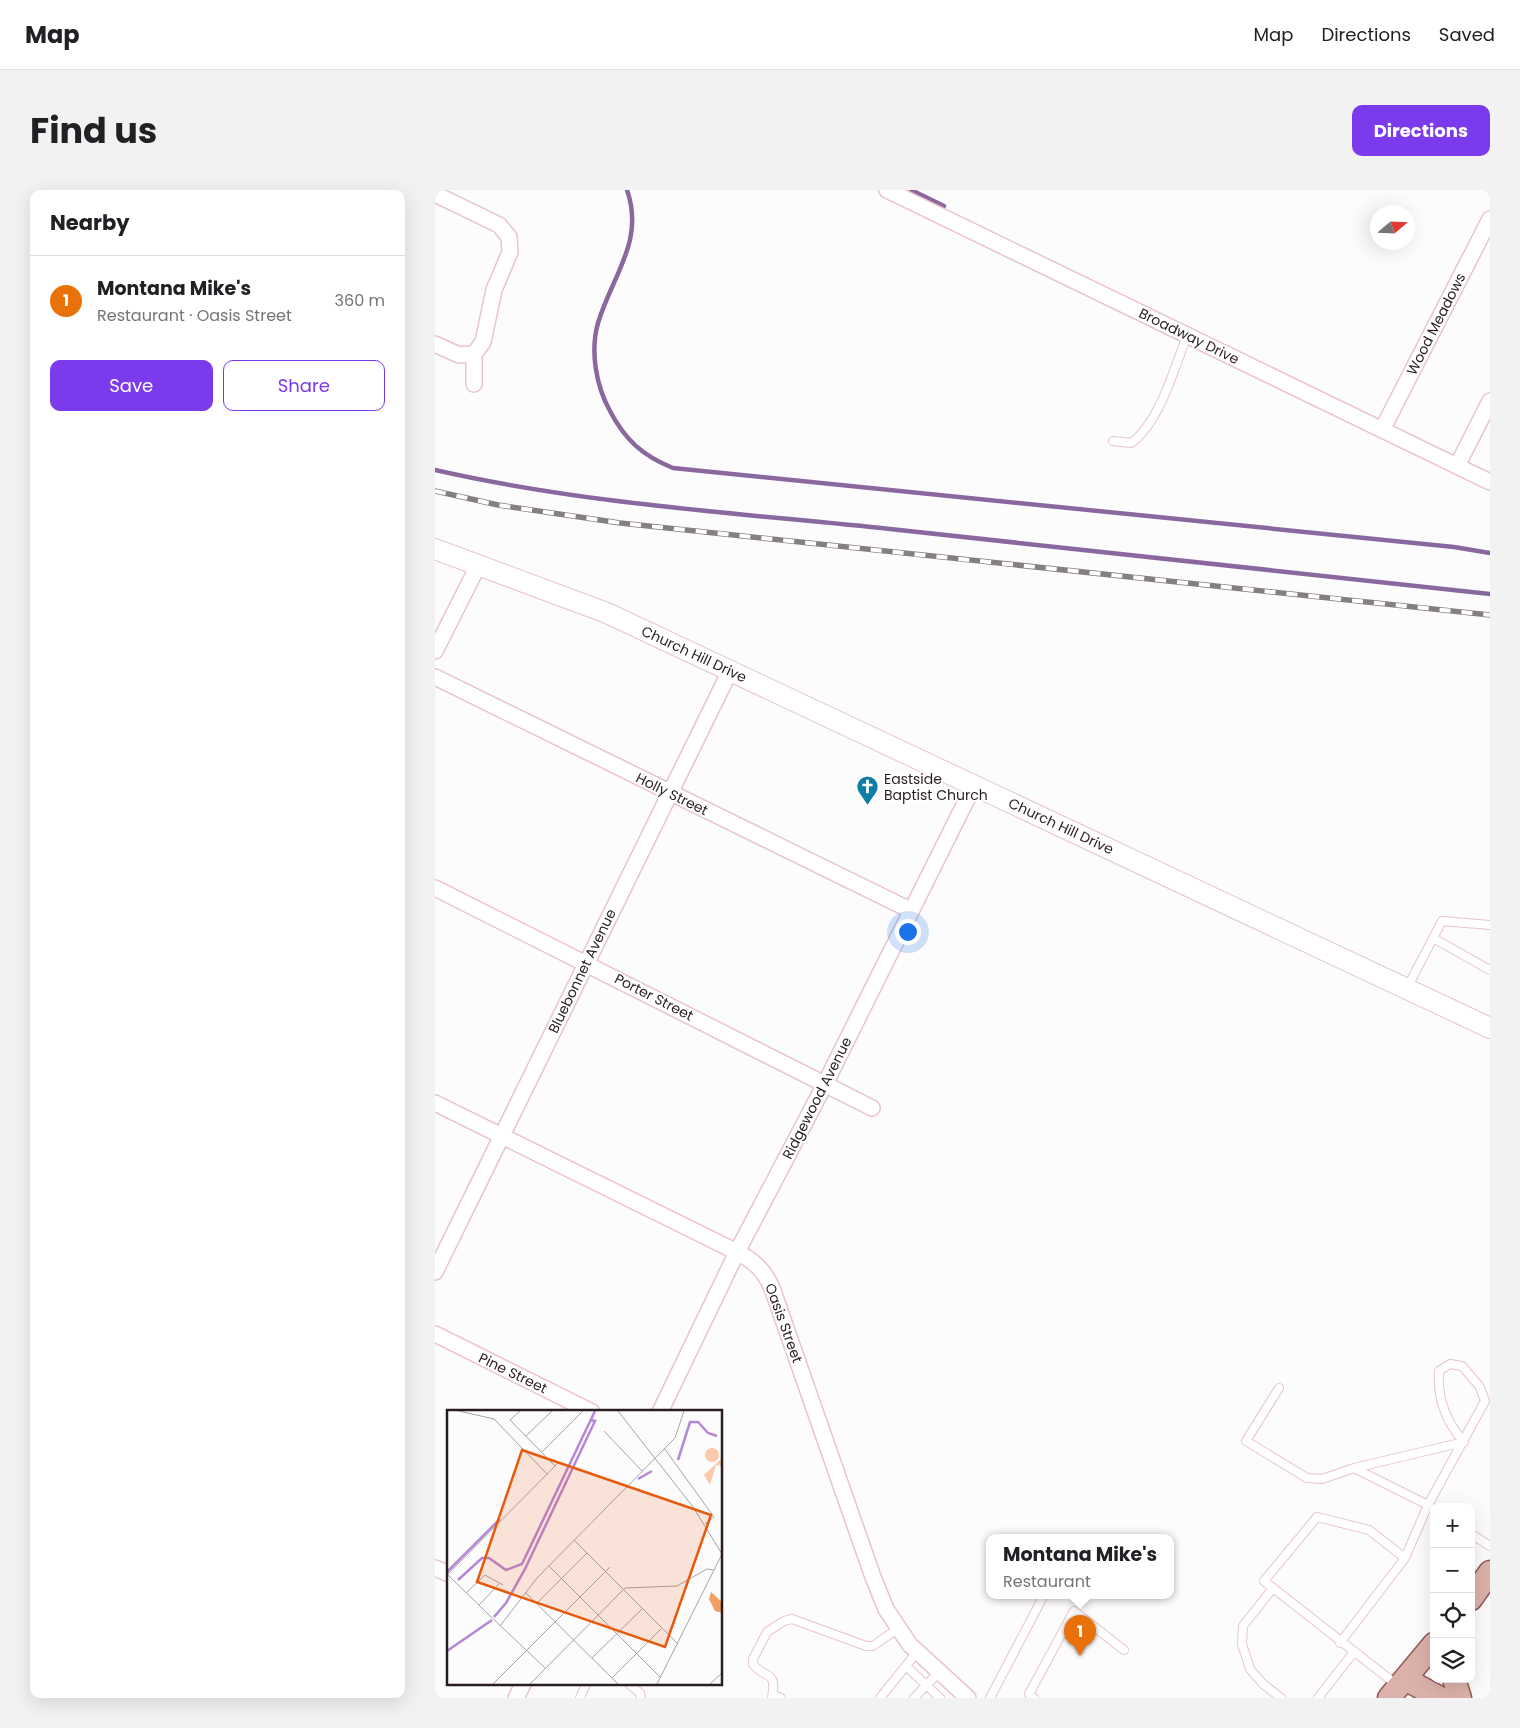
<!DOCTYPE html>
<meta charset="utf-8">
<style>
:root{--surface:#fff;--page:#f2f2f2;--text:#202124;--muted:#757577;--line:#e0e0e0;--accent:#7c3aed}
body{margin:0;font-family:Poppins,sans-serif;background:var(--page);color:var(--text)}
.controls{position:absolute;right:15px;bottom:15px;display:grid;overflow:hidden;border-radius:10px;box-shadow:0 5px 20px #0002}
.controls button{width:45px;height:45px;display:grid;place-items:center;padding:0;border:0;border-bottom:1px solid var(--line);background:var(--surface);color:var(--text);font:25px sans-serif}
.compass{position:absolute;left:935px;top:15px;width:45px;height:45px;border-radius:50%;background:var(--surface);box-shadow:0 5px 20px #0002;rotate:71deg}
.you{position:absolute;left:472px;top:741px;width:18px;height:18px;margin:-12px;border:4px solid #fff;border-radius:50%;background:#1a73e8;box-shadow:0 0 0 8px #1a73e833}
.badge{display:grid;place-items:center;width:32px;height:32px;border-radius:50%;background:var(--accent);color:#fff;font-size:16px;font-weight:700}
.pin{position:absolute;translate:-50% -41px;filter:drop-shadow(0 1px 2px #0008)}
.pin::after{content:'';position:absolute;top:26px;width:18px;height:15px;background:inherit;clip-path:polygon(0 0,100% 0,50% 100%)}
.popup{position:absolute;left:551px;top:1344px;width:188px;height:65px;box-sizing:border-box;display:grid;place-content:center;border-radius:10px;background:var(--surface);filter:drop-shadow(0 1px 4px #0005);font-size:16px;white-space:nowrap;color:var(--muted)}
.popup b{font-size:19px;color:var(--text)}
.popup::after{content:'';position:absolute;left:50%;top:100%;margin-left:-10px;border:10px solid transparent;border-top-color:var(--surface)}
.list{margin:0;padding:0;list-style:none}
h2{display:flex;justify-content:space-between;align-items:center;height:65px;margin:0;padding:0 20px;font-size:21px}
h2 small{font-size:16px;font-weight:400;color:var(--muted)}
.list li{display:grid;grid-template-columns:32px 1fr auto;gap:15px;align-items:center;box-sizing:border-box;height:90px;padding:0 20px;border-top:1px solid var(--line)}
.list b{display:block;font-size:19px;white-space:nowrap}
.list p{margin:0;font-size:16px;white-space:nowrap;color:var(--muted)}
.list em{font-size:16px;font-style:normal;color:var(--muted)}
.actions{display:flex;gap:10px;padding:15px 20px}
.actions a{flex:1;padding:11px 0;border:1px solid var(--accent);border-radius:10px;text-align:center;font-size:18px;color:var(--accent)}
.actions .main{background:var(--accent);color:#fff}
.icon{flex:none;width:28px;height:28px;fill:none;stroke:currentColor;stroke-width:2;stroke-linecap:round;stroke-linejoin:round}
.map{position:relative;flex:none;width:1055px;height:1508px;overflow:hidden;border-radius:10px}
header{display:flex;align-items:center;gap:30px;box-sizing:border-box;height:70px;padding:0 25px;background:var(--surface);border-bottom:1px solid var(--line)}
header strong{font-size:24px}
nav{display:flex;gap:28px;margin-inline-start:auto;font-size:18px}
.intro{display:flex;align-items:center;justify-content:space-between;box-sizing:border-box;height:120px;padding:0 30px}
h1{margin:0;font-size:35px}
.button{padding:12px 22px;border-radius:10px;background:var(--accent);color:#fff;font-size:18px;font-weight:700}
main{display:flex;gap:30px;padding:0 30px}
aside{flex:1;background:var(--surface);border-radius:10px;box-shadow:0 5px 20px #0002}
.map>svg:first-child{display:block}
.lines{fill:none;stroke-linecap:round;stroke-linejoin:round}
.stream{stroke:#8b67a0;stroke-width:4.5}
.lane-casing{stroke:#e8c4cc;stroke-width:10}
.street-casing{stroke:#e8c4cc;stroke-width:18}
.secondary-casing{stroke:#e8c4cc;stroke-width:22}
.primary-casing{stroke:#8f5b55;stroke-width:25}
.lane{stroke:#fff;stroke-width:8}
.street{stroke:#fff;stroke-width:15}
.secondary{stroke:#fff;stroke-width:20}
.primary{stroke:#dcb1aa;stroke-width:22}
.rail-casing{stroke:#867f80;stroke-width:5.5}
.rail{stroke:#fff;stroke-width:4;stroke-dasharray:11;stroke-linecap:butt}
.labels{text-anchor:middle;dominant-baseline:central;stroke-width:4;stroke-linejoin:round;paint-order:stroke}
.street-label{font-size:14px;fill:#2a1d20;stroke:#fff}
.poi-label{font-size:14px;fill:#2a1d20;stroke:#fff;text-anchor:start}
.inset-river{fill:none;stroke:#b587d7;stroke-width:2.5}
.inset-road{fill:none;stroke:#a8a3a4;stroke-width:1}
.view{fill:#e8590c;fill-opacity:0.15;stroke:#e8590c;stroke-width:2.5}
.inset-edge{fill:none;stroke:#2a1d20;stroke-width:2.5}
</style>
<header>
<strong>Map</strong>
<nav><a>Map</a><a>Directions</a><a>Saved</a></nav>
</header>
<div class="intro"><h1>Find us</h1><a class="button">Directions</a></div>
<main>
<aside>
<h2>Nearby<small></small></h2>
<ul class="list">
<li><span class="badge" style="background:#e8710a">1</span><div><b>Montana Mike's</b><p>Restaurant · Oasis Street</p></div><em>360 m</em></li>
</ul>
<div class="actions"><a class="main">Save</a><a>Share</a></div>
</aside>
<div class="map">
<svg width="1055" height="1508" viewBox="0 0 1055 1508">
<rect width="100%" height="100%" fill="#fcfcfc"/>
<g class="lines">
<path class="stream" d="M192 0C210 51 177 86 163 133 155 161 161 196 175 221 190 250 208 266 238 278L1019 357 1055 363
M476 0 509 16
M0 280C149 314 303 323 455 339 655 359 855 381 1055 404"/>
<defs>
<path id="lane" d="M678 251 696 253C724 234 740 177 752 145
M998 748 1055 780
M972 798 1007 731 1055 735
M844 1198 811 1251 872 1288 887 1289 919 1278 993 1315 970 1368 934 1340 882 1327 829 1391 962 1495
M919 1278 1029 1252
M999 1319 993 1315 1050 1211 1045 1197 1027 1176 1015 1174 1004 1181C1002 1209 1011 1232 1029 1252
M1036 1344 1055 1356
M838 1398 808 1436 807 1454 815 1479 828 1494 846 1508
M905 1453 970 1368
M471 1476 505 1508
M194 1494 205 1503 206 1508
M145 1508 151 1494
M337 1508C342 1478 331 1491 318 1474V1469L332 1442 349 1431 357 1429 431 1456H438L462 1439
M337 1508 341 1506 346 1508
M445 1508 482 1462
M479 1508 504 1482
M555 1508 609 1405
M599 1508 594 1504 639 1421 689 1460
M883 1508 918 1463"/>
<path id="street" d="M452 0 1055 292
M0 4 64 35 74 47 75 62 59 100 48 152 39 164V194
M0 154 24 165 39 164
M947 240 1055 29
M1022 276 1055 211
M0 461 44 374
M0 487 475 720
M0 698 437 918
M0 913 302 1062C319 1071 329 1080 337 1098L438 1387 451 1419 475 1455 533 1508
M0 1082 295 481
M0 1144 157 1222
M225 1222 302 1062 390 894 539 595
M0 1378 14 1384
M81 1508 88 1494"/>
<path id="secondary" d="M0 359 172 423 1055 838"/>
<path id="primary" d="M1036 1409 1055 1382
M970 1489 1005 1508
M1019 1489 1025 1508
M954 1508 999 1454"/>
</defs>
<use href="#lane" class="lane-casing"/>
<use href="#street" class="street-casing"/>
<use href="#secondary" class="secondary-casing"/>
<use href="#primary" class="primary-casing"/>
<use href="#lane" class="lane"/>
<use href="#street" class="street"/>
<use href="#secondary" class="secondary"/>
<use href="#primary" class="primary"/>
<defs>
<path id="rail" d="M0 301 63 315 185 333 1055 425"/>
</defs>
<use href="#rail" class="rail-casing"/>
<use href="#rail" class="rail"/>
</g>
<defs>
<symbol id="church-pin" viewBox="-11 -11 22 30"><path d="M0 17L-7.5 6A9.5 9.5 0 1 1 7.5 6Z" fill="#0e7da6" stroke="#fff"/><path d="M-1.2-6h2.4v3.5h3.3v2.4h-3.3V6h-2.4V-.1h-3.3v-2.4h3.3Z" fill="#fff"/></symbol>
</defs>
<g fill-rule="evenodd">
<use href="#church-pin" x="420" y="584" width="25" height="34"/>
</g>
<g class="labels">
<g class="street-label">
<text transform="translate(1001 134) rotate(-63)">Wood Meadows</text>
<text transform="translate(754 146) rotate(26)">Broadway Drive</text>
<text transform="translate(259 464) rotate(25)">Church Hill Drive</text>
<text transform="translate(237 604) rotate(26)">Holly Street</text>
<text transform="translate(626 636) rotate(25)">Church Hill Drive</text>
<text transform="translate(147 781) rotate(-64)">Bluebonnet Avenue</text>
<text transform="translate(219 807) rotate(27)">Porter Street</text>
<text transform="translate(382 908) rotate(-63)">Ridgewood Avenue</text>
<text transform="translate(349 1133) rotate(70)">Oasis Street</text>
<text transform="translate(78 1183) rotate(26)">Pine Street</text>
</g>
<g class="poi-label">
<text x="449" y="589">Eastside<tspan x="449" dy="16">Baptist Church</tspan></text>
</g>
</g>
<g transform="translate(12 1220)">
<rect width="275" height="275" fill="#fcfcfc"/>
<path d="M258 45a7 7 0 1 1 14 0a7 7 0 1 1-14 0ZM275 48V56L269 55 263 75 257 65Z" fill="#facaa9"/>
<path d="M264 182 275 192V215V203L268 201 262 189Z" fill="#f19f63"/>
<path class="inset-river" d="M231 50 243 12H251L261 23 270 26M191 69 205 61M0 162 53 109M11 170 35 148H42L59 160 75 154 148 1M47 207 59 193 78 159 148 11 143 10M0 241 45 210"/>
<path class="inset-road" d="M12 1 47 9 100 64M73 1 63 10 108 56M171 1 246 97 275 144M157 21 195 61M79 26 105 1M217 38 267 107 258 114M95 42 136 1M127 130 231 234M102 156 214 268M0 164 40 203M0 165 112 52M78 182 171 274M19 183 38 165 56 175M89 194 140 143M32 195 52 174M40 203 98 258M53 216 90 168 228 28 237 1M145 248 195 199M165 268 214 219M46 274 163 157M83 274 178 178 230 176 260 159 267 160M210 274 275 144M263 274 275 263"/>
<path class="view" d="M75 40 264 105 218 237 30 172Z"/>
<rect width="275" height="275" class="inset-edge"/>
</g>
</svg>
<div class="controls">
<button>+</button>
<button>−</button>
<button><svg class="icon" aria-label="locate" viewBox="0 0 24 24"><circle cx="12" cy="12" r="6"/><path d="M12 2v4M12 18v4M2 12h4M18 12h4"/></svg></button>
<button><svg class="icon" aria-label="layers" viewBox="0 0 24 24"><path d="M12 4l9 5-9 5-9-5zM3 14l9 5 9-5"/></svg></button>
</div>
<svg class="compass" viewBox="-18 -18 36 36"><path d="M0-13l5 13h-10z" fill="#e53935"/><path d="M0 13l5-13h-10z" fill="#757577"/></svg>
<div class="you"></div>
<div class="pin badge" style="left:645px;top:1466px;background:#e8710a">1</div>
<div class="popup"><b>Montana Mike's</b>Restaurant</div>
</div>
</main>
